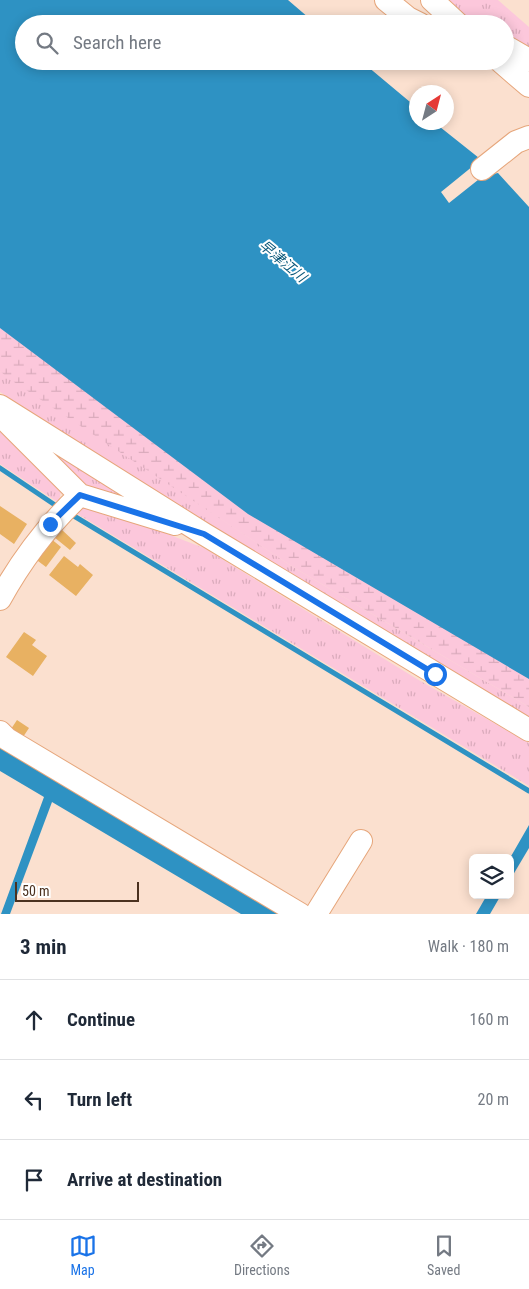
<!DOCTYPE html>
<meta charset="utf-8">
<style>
:root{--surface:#fff;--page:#f6f6f7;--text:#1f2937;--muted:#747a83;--line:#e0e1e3;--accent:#1a73e8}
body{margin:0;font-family:"Roboto Condensed","Noto Sans JP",sans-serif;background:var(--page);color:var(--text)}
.controls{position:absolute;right:15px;bottom:15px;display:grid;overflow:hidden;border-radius:8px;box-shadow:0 2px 12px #0003}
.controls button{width:45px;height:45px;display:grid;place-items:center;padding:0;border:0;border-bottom:1px solid var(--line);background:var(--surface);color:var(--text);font:25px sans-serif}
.compass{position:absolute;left:409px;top:85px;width:45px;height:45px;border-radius:50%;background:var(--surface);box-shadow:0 2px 12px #0003;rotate:36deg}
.scale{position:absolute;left:15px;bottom:12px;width:124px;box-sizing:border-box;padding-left:5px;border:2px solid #4b311f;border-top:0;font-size:14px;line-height:18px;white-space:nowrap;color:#4b311f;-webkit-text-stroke:4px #fff;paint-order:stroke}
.stop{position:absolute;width:15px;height:15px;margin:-11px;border:4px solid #1a73e8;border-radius:50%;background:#fff}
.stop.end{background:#1a73e8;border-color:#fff;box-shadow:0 1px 5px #0008}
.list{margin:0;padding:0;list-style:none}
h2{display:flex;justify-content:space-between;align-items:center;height:65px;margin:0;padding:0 20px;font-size:21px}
h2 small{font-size:16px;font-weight:400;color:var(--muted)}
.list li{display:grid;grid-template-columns:32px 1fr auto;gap:15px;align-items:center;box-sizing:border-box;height:80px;padding:0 20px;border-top:1px solid var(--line)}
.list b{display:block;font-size:19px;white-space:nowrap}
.list em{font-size:16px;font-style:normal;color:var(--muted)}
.icon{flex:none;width:28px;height:28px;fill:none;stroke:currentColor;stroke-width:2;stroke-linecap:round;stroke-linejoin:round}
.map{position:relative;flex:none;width:529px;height:914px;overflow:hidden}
.search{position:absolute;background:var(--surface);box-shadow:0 2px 12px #0003;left:15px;right:15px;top:15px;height:55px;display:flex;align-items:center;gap:12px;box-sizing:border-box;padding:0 18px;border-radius:28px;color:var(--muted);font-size:19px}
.sheet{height:305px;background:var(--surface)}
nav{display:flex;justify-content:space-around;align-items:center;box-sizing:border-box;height:70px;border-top:1px solid var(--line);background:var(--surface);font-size:14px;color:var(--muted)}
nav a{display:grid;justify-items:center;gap:2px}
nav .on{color:var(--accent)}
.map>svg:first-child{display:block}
.grass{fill:url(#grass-tufts)}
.wetland{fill:url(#wetland-marsh)}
.water{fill:#2e92c3}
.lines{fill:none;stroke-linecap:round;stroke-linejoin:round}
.stream{stroke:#2e92c3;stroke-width:5}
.building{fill:#e8b162}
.minor-casing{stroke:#e6a67b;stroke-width:24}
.minor{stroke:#fff;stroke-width:22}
.route{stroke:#1a73e8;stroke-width:6}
.labels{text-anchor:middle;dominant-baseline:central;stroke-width:4;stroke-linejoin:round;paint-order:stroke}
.water-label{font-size:14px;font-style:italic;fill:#0b587a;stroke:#fff}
</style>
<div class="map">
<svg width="529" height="914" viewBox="0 0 529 914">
<defs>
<pattern id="grass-tufts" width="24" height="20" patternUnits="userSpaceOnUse" patternTransform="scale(1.25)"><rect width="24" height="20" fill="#fcc7db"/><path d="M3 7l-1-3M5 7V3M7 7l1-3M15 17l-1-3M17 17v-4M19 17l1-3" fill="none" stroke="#daabbc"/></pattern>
<pattern id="wetland-marsh" width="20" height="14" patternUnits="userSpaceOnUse" patternTransform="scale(1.25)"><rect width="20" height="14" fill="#fcc7db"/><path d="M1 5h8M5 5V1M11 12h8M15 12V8" fill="none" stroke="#daabbc"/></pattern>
</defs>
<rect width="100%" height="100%" fill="#fbe0cf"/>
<path class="grass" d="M444 0H498L529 27V77L505 57V24H466Z
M0 371 293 567 529 707V720L243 549 0 392Z
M0 421 61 489 59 503 0 464Z
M18 426 166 518 87 488Z
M89 504 204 548 417 679 529 743V786L76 513Z"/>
<path class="wetland" d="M0 310 529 647V707L293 567 8 378 0 371Z"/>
<path class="water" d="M0 0H288L316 24H24V61H361L416 107V122L435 123 479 158 473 166 441 192 449 203 483 176 498 173 529 207V679L248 514 0 328Z
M0 748 280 914H241L52 802 10 914H1L44 797 0 771Z
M529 825V848L510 880V858Z
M487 895H501L490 914H476Z"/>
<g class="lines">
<path class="stream" d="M0 468 55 505
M74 516 529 791"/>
</g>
<path class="building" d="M0 506 27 524 14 544 0 534Z
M61 529 76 543 70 550 54 537Z
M50 538 61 547 46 567 34 558Z
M64 556 78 567 80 564 93 575 76 596 49 575Z
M24 632 36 640 32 645 47 656 33 676 6 657Z
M17 720 29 728 23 737 11 729Z"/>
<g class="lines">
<defs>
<path id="minor" d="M386 0 408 18 420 24
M432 0 458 24
M505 46 529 60
M500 61 529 86
M482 169 516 142 529 137
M0 406 204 534 529 730
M3 418 80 495 175 524
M0 599C22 559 47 526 80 495
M0 732 7 739 300 914
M316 914 361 841"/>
</defs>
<use href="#minor" class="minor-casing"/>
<use href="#minor" class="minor"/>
</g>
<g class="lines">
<path class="route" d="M50 524 80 495 204 534 435 674"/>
</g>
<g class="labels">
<g class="water-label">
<text transform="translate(283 261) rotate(40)">早津江川</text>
</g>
</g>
</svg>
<div class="controls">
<button><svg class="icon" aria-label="layers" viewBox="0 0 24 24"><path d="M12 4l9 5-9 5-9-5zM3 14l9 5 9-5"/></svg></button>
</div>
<svg class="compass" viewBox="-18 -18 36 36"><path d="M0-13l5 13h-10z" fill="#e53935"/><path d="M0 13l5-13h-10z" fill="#747a83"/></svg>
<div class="scale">50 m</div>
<div class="stop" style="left:435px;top:674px"></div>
<div class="stop end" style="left:50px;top:524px"></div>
<div class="search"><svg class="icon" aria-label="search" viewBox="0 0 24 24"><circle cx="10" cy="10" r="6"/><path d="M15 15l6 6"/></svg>Search here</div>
</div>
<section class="sheet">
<h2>3 min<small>Walk · 180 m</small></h2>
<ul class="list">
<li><svg class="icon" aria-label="ahead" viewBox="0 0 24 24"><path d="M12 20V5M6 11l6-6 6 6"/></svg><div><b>Continue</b></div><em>160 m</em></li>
<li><svg class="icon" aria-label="left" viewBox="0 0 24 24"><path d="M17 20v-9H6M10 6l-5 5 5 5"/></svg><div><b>Turn left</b></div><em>20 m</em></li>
<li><svg class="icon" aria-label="arrive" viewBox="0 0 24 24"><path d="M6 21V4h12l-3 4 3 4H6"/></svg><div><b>Arrive at destination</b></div></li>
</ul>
</section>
<nav>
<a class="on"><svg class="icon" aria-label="map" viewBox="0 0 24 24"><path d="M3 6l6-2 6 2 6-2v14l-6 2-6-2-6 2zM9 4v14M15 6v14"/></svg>Map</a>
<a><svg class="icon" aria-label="directions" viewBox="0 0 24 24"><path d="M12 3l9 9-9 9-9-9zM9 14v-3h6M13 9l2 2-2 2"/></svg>Directions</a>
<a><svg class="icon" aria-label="saved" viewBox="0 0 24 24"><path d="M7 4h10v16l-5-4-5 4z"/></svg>Saved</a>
</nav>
